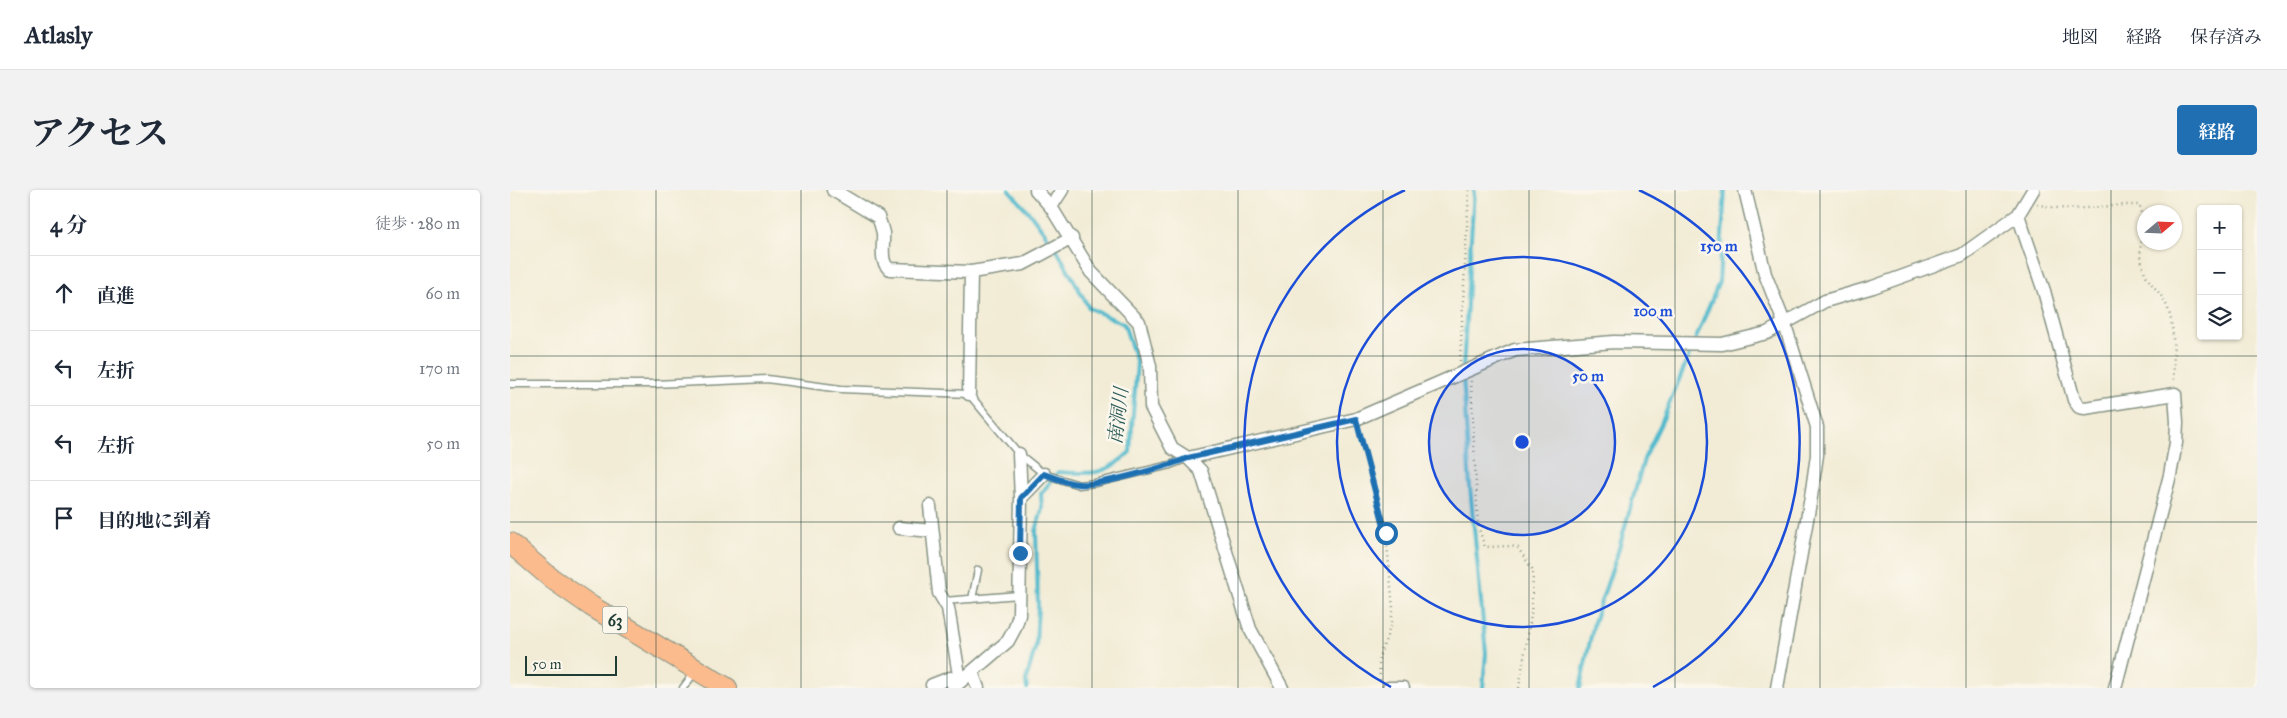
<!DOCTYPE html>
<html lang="ja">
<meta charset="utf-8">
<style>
:root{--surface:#fff;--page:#f2f2f3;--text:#1f2937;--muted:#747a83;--line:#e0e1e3;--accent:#1f6fb2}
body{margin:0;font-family:"IM FELL Great Primer","Noto Serif JP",serif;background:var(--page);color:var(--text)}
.controls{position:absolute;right:15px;top:15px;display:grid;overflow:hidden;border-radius:5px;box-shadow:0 1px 4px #0004}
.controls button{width:45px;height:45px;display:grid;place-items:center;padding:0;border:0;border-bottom:1px solid var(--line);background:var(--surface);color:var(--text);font:25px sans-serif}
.compass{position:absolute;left:1627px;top:15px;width:45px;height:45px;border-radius:50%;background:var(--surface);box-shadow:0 1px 4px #0004;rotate:71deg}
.scale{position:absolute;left:15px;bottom:12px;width:92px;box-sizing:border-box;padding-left:5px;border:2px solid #1f3d34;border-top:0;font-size:14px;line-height:18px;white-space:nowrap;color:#1f3d34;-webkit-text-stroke:4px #fbf7ec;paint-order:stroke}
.stop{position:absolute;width:15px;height:15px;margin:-11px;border:4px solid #1f6fb2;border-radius:50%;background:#fff}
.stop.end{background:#1f6fb2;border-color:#fff;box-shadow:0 1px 5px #0008}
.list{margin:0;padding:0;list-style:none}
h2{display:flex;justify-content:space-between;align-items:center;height:65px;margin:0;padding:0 20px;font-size:21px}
h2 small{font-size:16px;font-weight:400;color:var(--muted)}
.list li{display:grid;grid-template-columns:32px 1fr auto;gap:15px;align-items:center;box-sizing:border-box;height:75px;padding:0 20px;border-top:1px solid var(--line)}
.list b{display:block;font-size:19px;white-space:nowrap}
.list em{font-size:16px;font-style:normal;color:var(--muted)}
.icon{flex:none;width:28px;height:28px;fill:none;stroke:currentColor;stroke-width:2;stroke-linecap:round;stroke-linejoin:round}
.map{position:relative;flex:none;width:1747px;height:498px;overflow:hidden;border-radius:5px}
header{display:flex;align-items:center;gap:30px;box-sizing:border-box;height:70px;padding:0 25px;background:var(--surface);border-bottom:1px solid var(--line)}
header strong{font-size:24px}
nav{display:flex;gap:28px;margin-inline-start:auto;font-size:18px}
.intro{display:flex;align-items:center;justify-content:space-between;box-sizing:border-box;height:120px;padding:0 30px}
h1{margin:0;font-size:35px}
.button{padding:12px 22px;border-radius:5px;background:var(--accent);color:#fff;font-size:18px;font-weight:700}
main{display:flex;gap:30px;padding:0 30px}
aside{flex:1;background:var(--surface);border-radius:5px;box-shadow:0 1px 4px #0004}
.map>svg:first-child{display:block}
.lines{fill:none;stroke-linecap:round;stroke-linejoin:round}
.stream{stroke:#50bacd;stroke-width:4}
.lane-casing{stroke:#889485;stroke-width:9}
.street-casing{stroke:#889485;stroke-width:15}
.primary-casing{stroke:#889485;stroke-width:22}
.path{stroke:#889485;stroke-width:2.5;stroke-dasharray:1 4;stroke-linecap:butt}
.lane{stroke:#fff;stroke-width:6}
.street{stroke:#fff;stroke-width:12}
.primary{stroke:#fbbb8d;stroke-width:20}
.route{stroke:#1f6fb2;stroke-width:6}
.grid{fill:none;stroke:#1f3d34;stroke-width:1;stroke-opacity:0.55}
.ring{fill:none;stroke:#1d4ed8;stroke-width:2.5}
.labels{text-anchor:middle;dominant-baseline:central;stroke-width:5;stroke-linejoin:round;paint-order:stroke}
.shield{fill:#fbf7ec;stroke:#61756b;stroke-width:1}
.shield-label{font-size:16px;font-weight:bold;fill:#1f3d34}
.water-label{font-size:19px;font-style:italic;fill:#2b5c5a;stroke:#fbf7ec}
.centre{fill:#1d4ed8;stroke:#fbf7ec;stroke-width:2.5}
.ring-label{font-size:15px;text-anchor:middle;font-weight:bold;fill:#1d4ed8;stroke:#fbf7ec;stroke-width:5;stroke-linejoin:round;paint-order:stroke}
</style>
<header>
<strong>Atlasly</strong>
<nav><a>地図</a><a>経路</a><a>保存済み</a></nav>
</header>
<div class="intro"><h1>アクセス</h1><a class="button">経路</a></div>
<main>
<aside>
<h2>4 分<small>徒歩 · 280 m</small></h2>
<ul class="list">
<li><svg class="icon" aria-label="ahead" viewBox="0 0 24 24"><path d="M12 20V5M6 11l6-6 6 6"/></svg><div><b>直進</b></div><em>60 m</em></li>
<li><svg class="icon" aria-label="left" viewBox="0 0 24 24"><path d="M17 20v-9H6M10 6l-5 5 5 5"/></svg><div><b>左折</b></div><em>170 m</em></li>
<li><svg class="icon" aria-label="left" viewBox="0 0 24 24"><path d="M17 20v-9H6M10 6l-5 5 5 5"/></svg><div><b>左折</b></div><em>50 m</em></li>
<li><svg class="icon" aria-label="arrive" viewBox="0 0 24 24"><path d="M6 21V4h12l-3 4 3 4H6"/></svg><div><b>目的地に到着</b></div></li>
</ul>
</aside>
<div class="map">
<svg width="1747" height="498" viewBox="0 0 1747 498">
<rect width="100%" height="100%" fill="#fbf7ec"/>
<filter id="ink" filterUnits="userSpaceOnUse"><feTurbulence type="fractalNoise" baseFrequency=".02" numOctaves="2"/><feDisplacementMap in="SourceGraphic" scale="10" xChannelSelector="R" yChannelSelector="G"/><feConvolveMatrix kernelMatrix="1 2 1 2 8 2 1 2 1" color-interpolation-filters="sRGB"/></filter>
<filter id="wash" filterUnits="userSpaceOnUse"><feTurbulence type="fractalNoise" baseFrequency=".0096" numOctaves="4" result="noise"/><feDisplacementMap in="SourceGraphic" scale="20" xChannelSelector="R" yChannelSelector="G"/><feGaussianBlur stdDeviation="1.12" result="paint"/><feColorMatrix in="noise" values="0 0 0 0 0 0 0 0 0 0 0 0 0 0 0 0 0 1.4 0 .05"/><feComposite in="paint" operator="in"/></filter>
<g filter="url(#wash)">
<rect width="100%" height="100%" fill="#f2ecd6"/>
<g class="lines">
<path class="stream" d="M499 0 522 26 546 58 579 118 614 134 627 173 620 262C595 286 581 284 548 282L531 304 532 319 526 341 528 415 526 455 516 490 517 498
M953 179 964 0
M953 186 960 297 976 463 973 498
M1070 498 1084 432 1107 365 1134 269 1153 229 1209 92 1215 0"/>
</g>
</g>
<g filter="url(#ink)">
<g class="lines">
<defs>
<path id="lane" d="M0 194H144L257 189 331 199 459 204 509 264 534 284 550 289 569 295 585 293 660 275 678 268
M462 409 468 380
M434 411 509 405
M173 498 185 482"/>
<path id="street" d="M323 0 368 27C370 32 372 38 373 43 374 55 369 73 380 79L461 82 513 74 562 48
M526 0 541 17 581 82 629 132 640 176 641 217 662 258 678 268 691 281 740 439 772 498
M1235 0 1255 84 1275 135 1307 237V265L1301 307 1267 498
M541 17 552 0
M1508 25 1534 101 1564 210 1569 217 1575 218 1665 204 1667 232 1666 253 1660 285 1605 498
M459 204 461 82
M678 268 846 229 1005 160 1104 152 1212 154 1257 143 1315 111 1363 97 1452 65 1508 25 1523 0
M511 308 534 284
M420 316 429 403 438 418 450 491 440 488 422 495
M389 338 422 341
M462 482 468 498
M443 498 498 451 505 438 509 425 511 308 509 264
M879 498H893"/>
<path id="primary" d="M0 353 41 388 81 416 217 498"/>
</defs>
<use href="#lane" class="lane-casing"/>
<use href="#street" class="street-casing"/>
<use href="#primary" class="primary-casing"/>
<path class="path" d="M1527 14C1559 24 1596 14 1630 15 1633 35 1628 54 1632 73 1636 93 1647 97 1655 112 1666 132 1663 169 1664 193
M950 171 959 0
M961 191 968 336 975 357 1001 356 1008 358 1022 379 1023 385 1021 425 1009 498
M849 240 876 343 883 418 881 435 869 468 870 491"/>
<use href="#lane" class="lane"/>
<use href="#street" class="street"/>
<use href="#primary" class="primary"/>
</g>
</g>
<g class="lines" filter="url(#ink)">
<path class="route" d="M510 363 511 308 534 284C545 288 557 293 568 294 587 297 658 276 678 268L846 229 876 343"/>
</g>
<path class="grid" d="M146 0V498M291 0V498M437 0V498M582 0V498M728 0V498M873 0V498M1019 0V498M1165 0V498M1310 0V498M1456 0V498M1601 0V498M0 166H1747M0 332H1747"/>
<circle cx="1012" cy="252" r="93" fill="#1d4ed8" fill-opacity=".12"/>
<g class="ring">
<circle cx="1012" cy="252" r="93"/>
<circle cx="1012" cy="252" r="185"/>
<path d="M881 497A278 278 0 0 1 895 0M1129 0A278 278 0 0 1 1143 497"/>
</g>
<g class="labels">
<rect class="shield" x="92.5" y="416.5" width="25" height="27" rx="4"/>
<g class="shield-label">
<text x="105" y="430">63</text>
</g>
<g class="water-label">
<text transform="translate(608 226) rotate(-83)">南洞川</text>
</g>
</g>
<circle cx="1012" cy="252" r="8" class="centre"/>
<g class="ring-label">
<text x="1209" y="61">150 m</text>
<text x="1143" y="126">100 m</text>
<text x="1078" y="191">50 m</text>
</g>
</svg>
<div class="controls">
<button>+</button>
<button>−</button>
<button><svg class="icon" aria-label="layers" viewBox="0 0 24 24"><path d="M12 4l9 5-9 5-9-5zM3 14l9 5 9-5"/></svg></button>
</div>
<svg class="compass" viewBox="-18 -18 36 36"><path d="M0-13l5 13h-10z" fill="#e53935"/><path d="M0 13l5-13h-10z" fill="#747a83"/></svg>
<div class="scale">50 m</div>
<div class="stop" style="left:876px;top:343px"></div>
<div class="stop end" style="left:510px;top:363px"></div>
</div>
</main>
